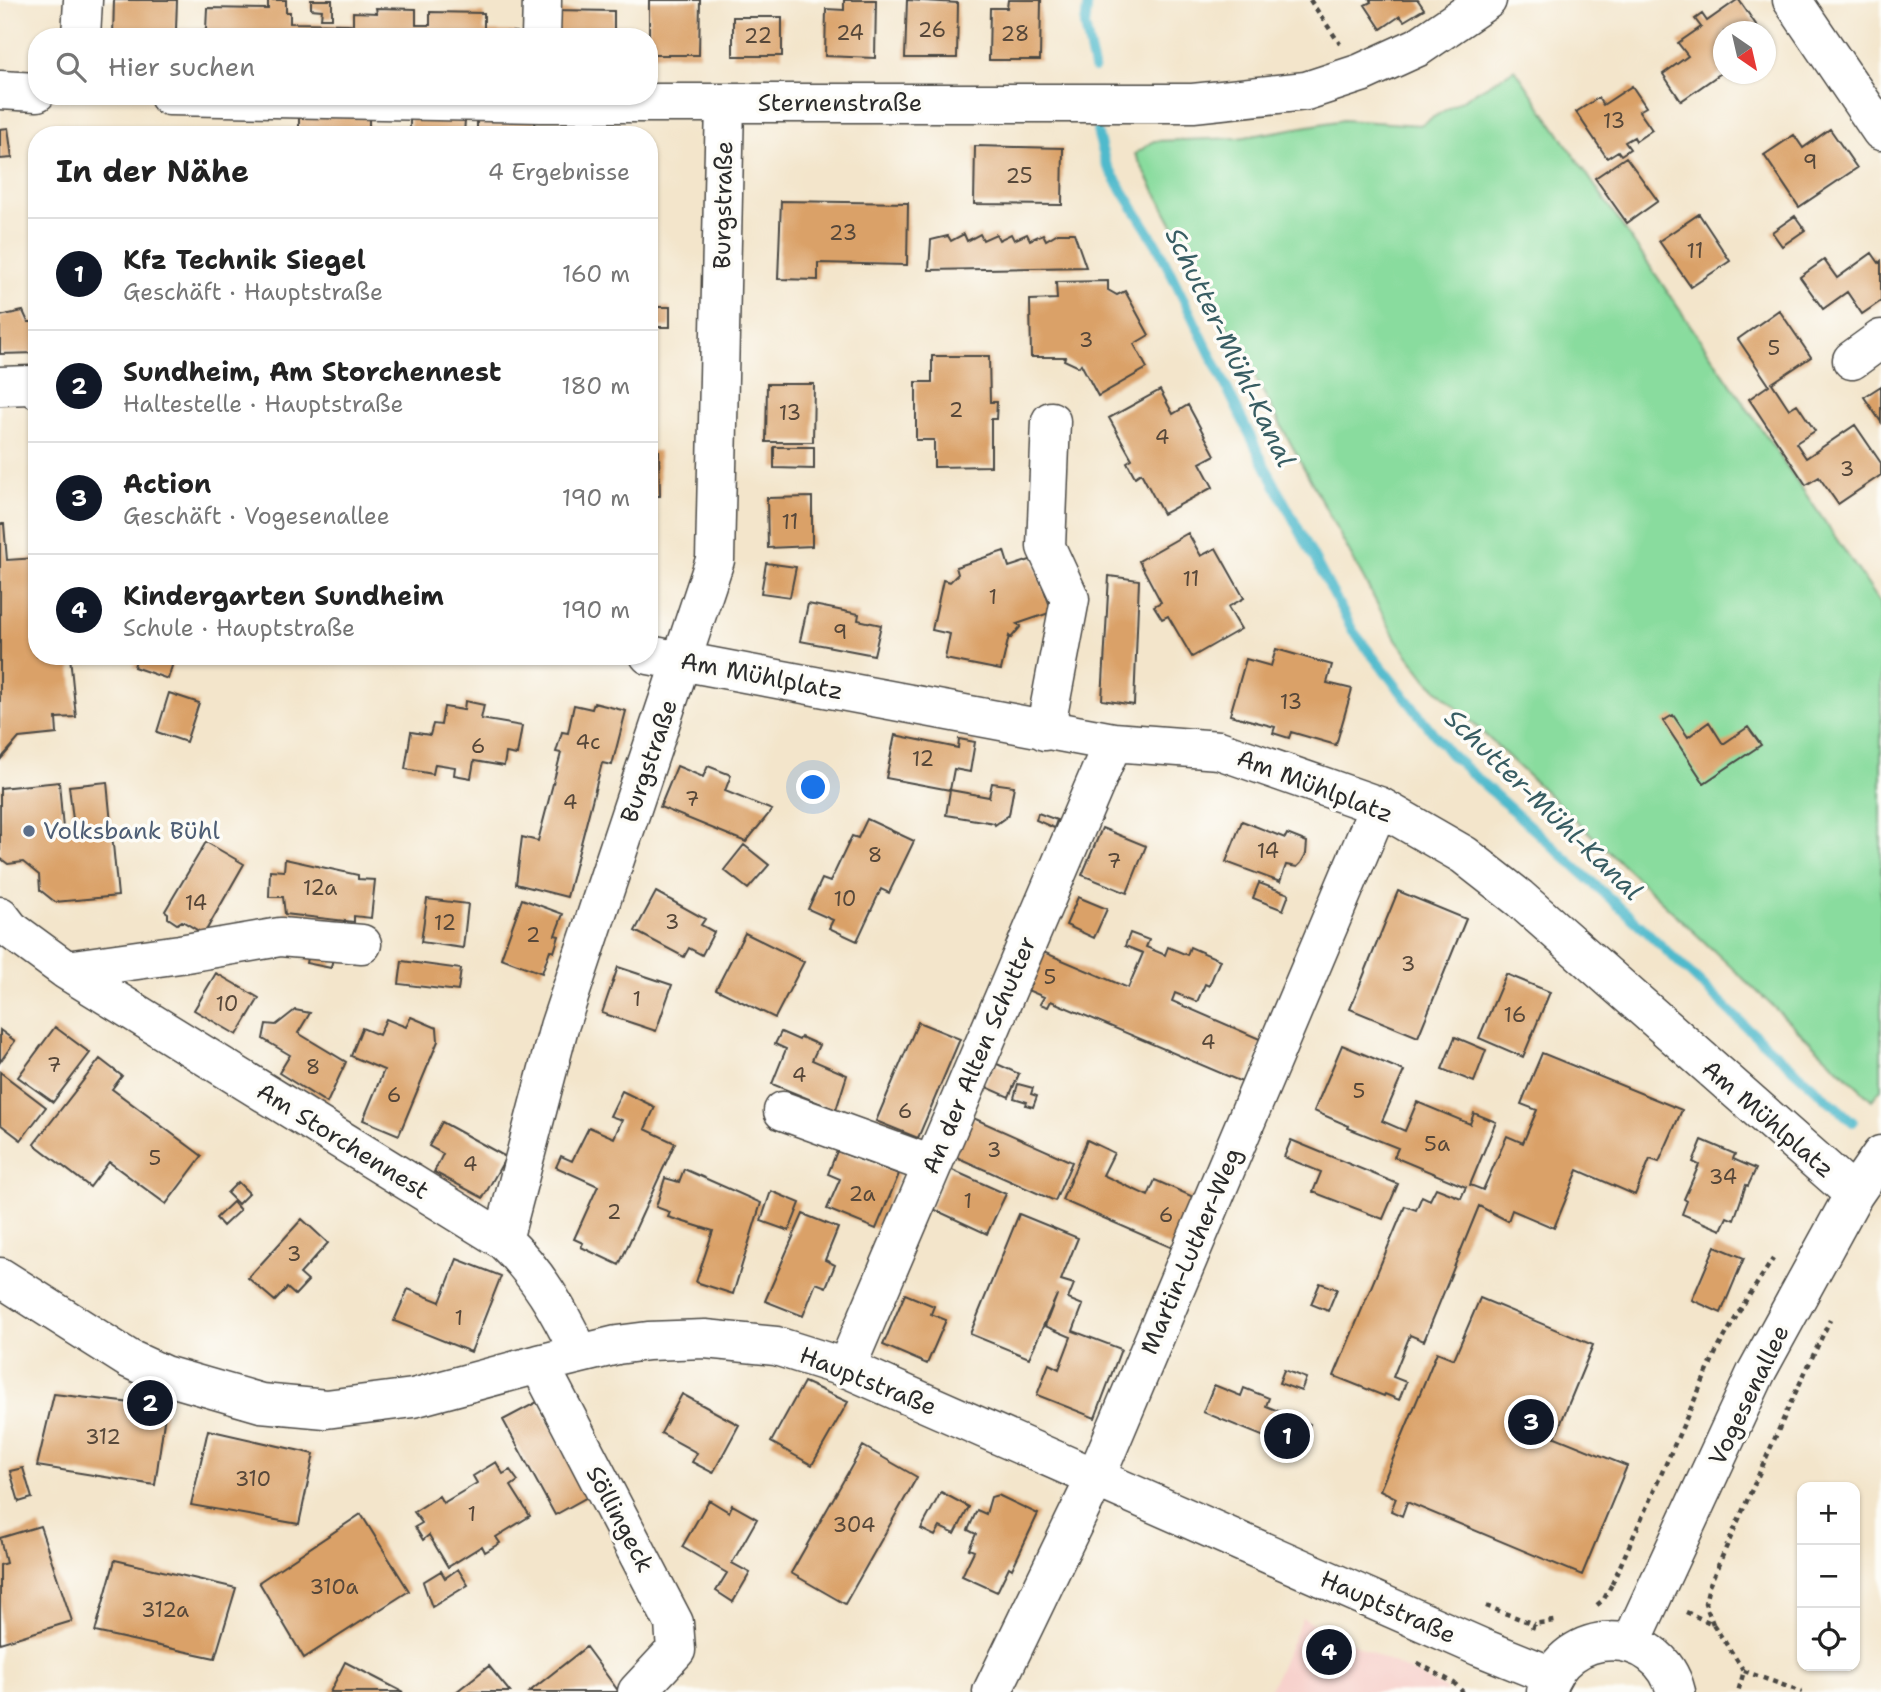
<!DOCTYPE html>
<html lang="de">
<meta charset="utf-8">
<style>
:root{--surface:#fff;--page:#f2f2f2;--text:#222;--muted:#767676;--line:#e0e0e0;--accent:#111827}
body{margin:0;font-family:"Shantell Sans",sans-serif;background:var(--page);color:var(--text)}
.controls{position:absolute;right:21px;bottom:21px;display:grid;overflow:hidden;border-radius:14px;box-shadow:0 2px 5px #0004}
.controls button{width:63px;height:63px;display:grid;place-items:center;padding:0;border:0;border-bottom:2px solid var(--line);background:var(--surface);color:var(--text);font:35px sans-serif}
.compass{position:absolute;left:1713px;top:21px;width:63px;height:63px;border-radius:50%;background:var(--surface);box-shadow:0 2px 5px #0004;rotate:146deg}
.you{position:absolute;left:814px;top:788px;width:24px;height:24px;margin:-18px;border:5px solid #fff;border-radius:50%;background:#1a73e8;box-shadow:0 0 0 10px #1a73e833}
.badge{display:grid;place-items:center;width:46px;height:46px;border-radius:50%;background:var(--accent);color:#fff;font-size:23px;font-weight:700}
.pin{position:absolute;translate:-50% -50%;border:4px solid #fff;box-shadow:0 2px 7px #0006}
.list{margin:0;padding:0;list-style:none}
h2{display:flex;justify-content:space-between;align-items:center;height:91px;margin:0;padding:0 28px;font-size:30px}
h2 small{font-size:23px;font-weight:400;color:var(--muted)}
.list li{display:grid;grid-template-columns:46px 1fr auto;gap:21px;align-items:center;box-sizing:border-box;height:112px;padding:0 28px;border-top:2px solid var(--line)}
.list b{display:block;font-size:26px;white-space:nowrap}
.list p{margin:0;font-size:23px;white-space:nowrap;color:var(--muted)}
.list em{font-size:23px;font-style:normal;color:var(--muted)}
.icon{flex:none;width:38px;height:38px;fill:none;stroke:currentColor;stroke-width:2;stroke-linecap:round;stroke-linejoin:round}
.map{position:relative;flex:none;width:1881px;height:1692px;overflow:hidden}
.search{position:absolute;background:var(--surface);box-shadow:0 2px 5px #0004;left:28px;top:28px;width:630px;height:77px;display:flex;align-items:center;gap:18px;box-sizing:border-box;padding:0 24px;border-radius:28px;color:var(--muted);font-size:26px}
.panel{position:absolute;background:var(--surface);box-shadow:0 2px 5px #0004;left:28px;top:126px;width:630px;height:539px;border-radius:28px}
.map>svg:first-child{display:block}
.built{fill:#f7d0cb}
.green{fill:#89dc9e;stroke:#5a8464;stroke-width:2}
.lines{fill:none;stroke-linecap:round;stroke-linejoin:round}
.stream{stroke:#4fbacc;stroke-width:10}
.building{fill:#daa167}
.minor-casing{stroke:#494743;stroke-width:41}
.path{stroke:#494743;stroke-width:4.5;stroke-dasharray:5 5;stroke-linecap:butt}
.minor{stroke:#fff;stroke-width:38}
.service-dot{fill:#5c6f8a;stroke:#fdfcf7;stroke-width:2.5}
.labels{text-anchor:middle;dominant-baseline:central;stroke-width:7;stroke-linejoin:round;paint-order:stroke}
.number-label{font-size:21px;fill:#57483a}
.street-label{font-size:24px;fill:#2b2b2b;stroke:#fdfcf7}
.service-label{font-size:24px;fill:#4e5e75;stroke:#fdfcf7;text-anchor:start}
.water-label{font-size:26px;font-style:italic;fill:#385d63;stroke:#fdfcf7}
</style>
<div class="map">
<svg width="1881" height="1692" viewBox="0 0 1881 1692">
<rect width="100%" height="100%" fill="#fdfcf7"/>
<filter id="ink" filterUnits="userSpaceOnUse"><feTurbulence type="fractalNoise" baseFrequency=".0143" numOctaves="2"/><feDisplacementMap in="SourceGraphic" scale="14" xChannelSelector="R" yChannelSelector="G"/><feConvolveMatrix kernelMatrix="1 2 1 2 8 2 1 2 1" color-interpolation-filters="sRGB"/></filter>
<filter id="wash" filterUnits="userSpaceOnUse"><feTurbulence type="fractalNoise" baseFrequency=".00686" numOctaves="4" result="noise"/><feDisplacementMap in="SourceGraphic" scale="28" xChannelSelector="R" yChannelSelector="G"/><feGaussianBlur stdDeviation="1.57" result="paint"/><feColorMatrix in="noise" values="0 0 0 0 0 0 0 0 0 0 0 0 0 0 0 0 0 1.4 0 .05"/><feComposite in="paint" operator="in"/></filter>
<g filter="url(#wash)">
<rect width="100%" height="100%" fill="#f3e5cb"/>
<path class="built" d="M1302 1618 1442 1687 1447 1692H1269Z"/>
<path class="green" d="M1515 69 1881 604V1089L1872 1100 1427 680 1396 639 1135 154 1154 141 1239 138 1343 120 1420 125Z"/>
<g class="lines">
<path class="stream" d="M1088 0 1085 26 1094 68
M1097 131 1106 164 1158 247 1264 464 1353 631 1449 753 1644 929 1746 1027 1853 1122"/>
</g>
<g id="blocks">
<path class="building" d="M114 0H177L176 30H206L207 8 268 9V0H286V12H290V23L353 24V12L377 13 376 8 416 9V25H430V12L484 13V31L516 32V37H113Z
M311 0H332V18H321L322 10 311 9Z
M649 0H700L699 55H649Z
M844 0H876L875 58 825 56 826 9 844 10Z
M907 0 958 3 957 58H905Z
M1008 0H1041L1040 60H989L990 8H1007Z
M1370 0H1418L1424 9 1404 21 1400 16 1381 29 1365 5 1371 2Z
M1737 0H1739L1761 32H1724V71L1681 101 1663 74 1688 56 1678 43 1701 27 1695 19 1702 14 1707 21Z
M553 10 614 11V37H552Z
M733 17H782V56H733Z
M1632 86 1646 107 1639 111 1652 130 1636 141 1634 137 1625 142 1630 149 1621 155 1618 151 1607 158 1576 112 1598 98 1603 105Z
M299 117H369V135H299Z
M410 118 465 119 464 135H410Z
M477 119 535 120V135H477Z
M8 128 12 158 0 159V129Z
M1830 129 1857 168 1799 207 1764 155 1794 135 1803 148Z
M975 146 1063 148 1062 205 974 204Z
M1626 157 1658 201 1627 223 1595 178Z
M781 201 908 203 907 265 818 263V280L778 279Z
M1699 214 1730 261 1691 287 1659 241Z
M1795 216 1805 230 1782 246 1772 232Z
M1058 233H1074L1086 267 929 270 931 240 948 236 951 241 964 234 967 241 980 234 983 240 996 234 999 240 1011 234 1014 240 1027 234 1030 240 1043 234 1046 240Z
M1872 253 1879 263 1881 261V301L1862 314 1847 292 1823 309 1800 277 1824 260 1837 278Z
M1108 281V290L1117 295 1125 291 1149 335 1134 344 1147 368 1098 396 1081 364 1079 367 1064 360 1065 357H1031L1030 300 1057 299 1056 282Z
M649 307H670V327H649Z
M1779 310 1811 357 1772 383 1789 409 1797 404 1815 431 1796 443 1806 458 1855 425 1881 463V475L1838 504 1819 477 1806 485 1749 399 1769 385 1738 339Z
M23 311 28 322H37V353L0 354V316Z
M932 356H989L990 402H997L996 419H991V466L934 467V440H916V382H932Z
M767 384H814L813 442H766Z
M1881 386V422L1864 397Z
M1160 390 1173 414 1188 405 1215 455 1200 463 1213 487 1163 514 1141 473 1135 477 1127 462 1132 459 1109 418Z
M774 447H814V469L774 468Z
M649 451H659L660 496H649Z
M812 497V546L768 548 767 498Z
M0 524H4L7 560 37 558V656H70L76 717 56 718 57 734 19 738 0 760Z
M1188 533 1201 556 1216 548 1244 598 1228 607 1241 629 1192 657 1168 616 1162 619 1154 606 1161 602 1139 561Z
M1004 551 1009 567 1033 559 1052 612 1017 624 1021 626 1011 638 1009 636 1001 670 945 659 950 634 932 630 943 580 950 582 958 574 956 567Z
M766 563 796 567 790 597 761 593Z
M1109 576 1139 580 1134 705 1102 700Z
M808 604 859 614 858 620 881 625 874 655 800 641Z
M1276 649 1332 665 1327 683 1352 689 1336 745 1291 732 1289 738 1273 733 1275 727 1230 715 1246 659 1271 666Z
M137 656H175L168 679 134 667Z
M169 693 199 703 186 742 157 732Z
M465 701 484 705 481 719 522 726 517 755 506 753 504 766 474 761 471 778 454 775 455 767 435 764 433 774 405 769 411 732 430 735 433 724 441 725 444 707 464 710Z
M594 703 626 711 612 765 602 763 567 897 516 884 522 837 538 841 561 753 556 752 562 732 568 733 574 705 592 709Z
M1673 715 1688 737 1709 722 1723 744 1748 727 1761 745 1704 783 1663 721Z
M895 735 958 748 959 739 975 742 970 772 954 769 950 790 886 778Z
M677 766 703 777 708 766 731 775 725 791 772 810 746 842 660 807Z
M59 782 63 829 74 828 69 786 107 782 118 896 55 902 40 890 39 875 23 862 8 864 0 858V788Z
M992 783 1014 786 1009 815 995 825 994 823 946 815 950 790 989 797Z
M1038 813 1057 820 1054 828 1036 820Z
M867 819 914 841 889 893 881 889 857 941 829 928 833 920 808 909 822 879 830 882 852 836 858 838Z
M1242 821 1285 838 1287 834 1307 842 1306 854 1301 863 1297 867 1286 865 1280 882 1226 862Z
M1102 828 1146 846 1127 893 1082 875Z
M206 842 244 864 204 934 182 921 177 924 168 918V913L165 911Z
M744 845 769 865 748 889 724 870Z
M285 859 358 875V879L375 880 371 918 354 916V922L285 914 283 897H269L270 870 284 871Z
M1259 883 1289 894 1283 910 1253 898Z
M1398 891 1466 919 1418 1037 1350 1009Z
M656 892 705 919 701 925 714 932 702 955 689 948 684 957 635 931Z
M1078 897 1107 909 1094 938 1066 925Z
M427 899 468 904 463 948 421 942Z
M522 899 563 914 555 935 559 936 554 952 550 950 542 973 501 958Z
M745 933 804 962 775 1018 716 989Z
M1130 933 1149 940 1146 947 1165 955 1168 947 1187 955 1190 947 1220 960 1209 986 1205 984 1197 1002 1175 993 1172 1001 1262 1040 1244 1083 1051 1001 1048 1007 1040 1004 1044 997 1025 989 1041 951 1128 988 1143 953 1125 946Z
M309 948 334 952 331 968 306 963Z
M402 961 461 969 458 991 399 984Z
M618 967 672 985 656 1031 602 1013Z
M216 973 259 998 237 1035 194 1010Z
M1506 974 1550 992 1523 1057 1479 1038Z
M295 1010 310 1013 298 1033 346 1062 327 1103 279 1073 290 1055 263 1039 266 1024 276 1025Z
M411 1017 437 1028 438 1041 399 1135 363 1120 384 1070 351 1056 362 1028 379 1035 386 1019 406 1027Z
M918 1022 960 1039 918 1138 876 1121Z
M55 1027 90 1053 53 1102 18 1077Z
M0 1030 15 1041 0 1062Z
M781 1032 799 1040 801 1037 819 1045 812 1060 847 1075 836 1110 772 1084 786 1049 775 1044Z
M1455 1037 1486 1050 1474 1082 1442 1069Z
M1342 1045 1404 1071 1382 1121 1405 1131 1417 1102 1470 1124 1474 1113 1496 1122 1470 1185 1483 1190 1507 1136 1523 1143 1537 1110 1521 1104 1542 1053 1682 1110 1659 1162 1650 1159 1635 1195 1578 1170 1554 1228 1512 1210 1508 1221 1479 1206 1424 1341 1410 1335 1393 1377 1406 1382 1399 1400 1385 1394 1384 1396 1334 1376 1405 1206 1416 1210 1422 1196 1430 1200 1436 1188 1461 1198 1466 1187 1394 1157 1398 1148 1348 1128 1349 1126 1314 1111Z
M100 1059 122 1076 112 1089 202 1156 166 1204 109 1162 90 1187 34 1144Z
M995 1063 1019 1074 1009 1097 984 1086Z
M0 1072 46 1107 21 1140 0 1124Z
M1018 1084 1033 1088 1031 1094 1037 1096 1033 1107 1026 1105 1027 1102 1014 1098Z
M622 1091 655 1107 645 1129 675 1143 619 1265 581 1247 583 1243 574 1239 598 1186 556 1167 561 1156 572 1161 589 1127 614 1138 622 1120 610 1116Z
M971 1117 1072 1162 1055 1201 954 1156Z
M442 1122 506 1157 483 1198 434 1172 443 1154 429 1146Z
M1087 1140 1114 1153 1103 1175 1148 1196 1155 1180 1198 1199 1177 1250 1062 1200Z
M1291 1140 1398 1184 1383 1219 1313 1192 1321 1172 1284 1157Z
M1702 1140 1735 1154 1733 1159 1756 1169 1748 1186 1746 1185 1734 1220 1727 1217 1721 1230 1682 1214 1687 1201 1684 1199 1699 1165 1693 1162Z
M837 1151 899 1174 876 1229 827 1209 840 1179 828 1174Z
M684 1169 761 1203 733 1294 696 1282 713 1231 668 1217 670 1212 656 1207 665 1178 679 1182Z
M950 1169 1006 1194 987 1234 931 1208Z
M238 1182 249 1193 238 1204 227 1193Z
M771 1191 800 1203 789 1231 761 1221Z
M233 1202 240 1210 223 1226 216 1218Z
M803 1214 838 1228 825 1260 835 1265 826 1287 816 1283 803 1316 765 1301Z
M1019 1214 1078 1238 1061 1280 1074 1284 1068 1299 1083 1305 1073 1331 1121 1349 1095 1418 1037 1395 1049 1364 1059 1369 1071 1337 1045 1326 1057 1295 1029 1358 970 1334Z
M302 1219 328 1243 300 1274 308 1281 295 1295 287 1288 275 1301 248 1278Z
M1715 1246 1744 1258 1721 1313 1692 1300Z
M457 1259 501 1276 471 1352 394 1321 408 1289 440 1302Z
M1320 1283 1337 1289 1328 1311 1311 1304Z
M905 1294 934 1306 931 1314 946 1320 927 1364 883 1345Z
M1480 1298 1593 1345 1555 1437 1627 1466 1582 1575 1407 1502 1402 1516 1391 1511 1396 1498 1380 1490 1437 1352 1454 1359Z
M1284 1370 1306 1378 1301 1391 1279 1383Z
M804 1382 848 1402 812 1465 771 1442Z
M1214 1385 1241 1396 1244 1388 1269 1398 1266 1406 1310 1424 1299 1451 1203 1412Z
M54 1394 166 1407 155 1485 37 1466Z
M682 1394 739 1425 713 1473 692 1462 697 1453 661 1433Z
M537 1402 589 1496 555 1515 503 1420Z
M208 1430 314 1454 299 1524 191 1505Z
M863 1446 917 1477 845 1604 791 1573Z
M496 1462 503 1474 510 1470 518 1481 511 1486 530 1516 496 1537 500 1543 485 1552 482 1546 448 1567 429 1535 423 1540 415 1527 422 1523 414 1512 439 1496 443 1503 477 1483 473 1476Z
M23 1468 32 1498 19 1502 10 1471Z
M941 1492 969 1507 955 1534 940 1527 935 1536 921 1529Z
M998 1495 1038 1514 1012 1569 1009 1567 997 1592 962 1576 974 1551 969 1549 976 1534 968 1530 977 1510 986 1514 991 1497Z
M709 1500 729 1512 732 1505 757 1519 732 1563 750 1573 733 1602 716 1591 727 1573 682 1547Z
M361 1514 409 1591 304 1658 259 1582Z
M40 1526 72 1621 0 1643V1565L6 1563 0 1538Z
M115 1560 236 1588 215 1658 95 1632Z
M458 1569 468 1585 432 1607 423 1582 441 1571 445 1578Z
M586 1647 619 1692H529Z
M345 1662 403 1692H330Z
M489 1666 510 1692H456Z"/>
</g>
</g>
<g filter="url(#ink)">
<use href="#blocks" fill-opacity="0" stroke="#494743" stroke-width="2"/>
<g class="lines">
<defs>
<path id="minor" d="M1792 0 1881 131
M81 37 83 0
M541 37 542 0
M0 90 37 92
M169 96 541 103H1193L1306 91 1361 73 1418 47 1487 0
M1852 360 1881 339
M0 386 32 385 37 389
M649 655 1113 742 1219 750 1379 806 1464 855 1519 898 1854 1194
M1045 731 1070 599 1046 547 1051 421
M0 916 10 929 66 970 503 1240C538 1273 559 1311 580 1354
M66 970 180 954 280 937 362 944
M783 1111 932 1165
M503 1240 559 1027 715 560 725 103
M0 1277 129 1359 164 1375 261 1403 326 1409 413 1398 539 1364 617 1345 648 1341 705 1339 776 1346 846 1368 1480 1647 1552 1676
M539 1364 674 1623 676 1650 637 1692
M846 1368 1113 742
M1631 1643 1756 1373 1854 1194 1881 1155
M992 1692 1095 1479 1379 806
M1546 1692C1564 1625 1659 1624 1676 1692"/>
</defs>
<use href="#minor" class="minor-casing"/>
<path class="path" d="M1310 0 1340 44
M1612 1584 1716 1352 1743 1305 1773 1259
M1597 1605 1604 1599 1612 1584
M1486 1606 1534 1624
M1686 1612 1713 1624 1744 1671 1738 1692
M1713 1624 1705 1603 1709 1586 1791 1402 1830 1320
M1532 1629 1534 1624 1554 1621
M1418 1663 1454 1683 1463 1692
M1744 1671 1802 1692"/>
<use href="#minor" class="minor"/>
</g>
</g>
<circle class="service-dot" cx="29" cy="831" r="7"/>
<g class="labels">
<g class="number-label">
<text x="932" y="30">26</text>
<text x="850" y="33">24</text>
<text x="1015" y="34">28</text>
<text x="758" y="36">22</text>
<text x="1614" y="121">13</text>
<text x="1810" y="162">9</text>
<text x="1019" y="176">25</text>
<text x="843" y="233">23</text>
<text x="1695" y="251">11</text>
<text x="1086" y="340">3</text>
<text x="1774" y="348">5</text>
<text x="956" y="410">2</text>
<text x="790" y="413">13</text>
<text x="1162" y="437">4</text>
<text x="1847" y="469">3</text>
<text x="790" y="522">11</text>
<text x="1191" y="579">11</text>
<text x="993" y="597">1</text>
<text x="840" y="632">9</text>
<text x="1291" y="702">13</text>
<text x="588" y="742">4c</text>
<text x="478" y="746">6</text>
<text x="923" y="759">12</text>
<text x="692" y="799">7</text>
<text x="570" y="802">4</text>
<text x="1268" y="851">14</text>
<text x="875" y="855">8</text>
<text x="1114" y="861">7</text>
<text x="320" y="888">12a</text>
<text x="845" y="899">10</text>
<text x="196" y="903">14</text>
<text x="672" y="922">3</text>
<text x="445" y="923">12</text>
<text x="533" y="935">2</text>
<text x="1408" y="964">3</text>
<text x="1050" y="977">5</text>
<text x="637" y="999">1</text>
<text x="227" y="1004">10</text>
<text x="1515" y="1015">16</text>
<text x="1208" y="1042">4</text>
<text x="54" y="1065">7</text>
<text x="313" y="1067">8</text>
<text x="799" y="1075">4</text>
<text x="1359" y="1091">5</text>
<text x="394" y="1095">6</text>
<text x="905" y="1111">6</text>
<text x="1437" y="1144">5a</text>
<text x="994" y="1150">3</text>
<text x="155" y="1158">5</text>
<text x="470" y="1164">4</text>
<text x="1723" y="1177">34</text>
<text x="862" y="1194">2a</text>
<text x="968" y="1201">1</text>
<text x="614" y="1212">2</text>
<text x="1166" y="1215">6</text>
<text x="294" y="1254">3</text>
<text x="459" y="1318">1</text>
<text x="103" y="1437">312</text>
<text x="253" y="1479">310</text>
<text x="472" y="1514">1</text>
<text x="854" y="1525">304</text>
<text x="334" y="1587">310a</text>
<text x="165" y="1610">312a</text>
</g>
<g class="street-label">
<text x="840" y="103">Sternenstraße</text>
<text transform="translate(723 205) rotate(-89)">Burgstraße</text>
<text transform="translate(762 676) rotate(11)">Am Mühlplatz</text>
<text transform="translate(649 761) rotate(-71)">Burgstraße</text>
<text transform="translate(1315 786) rotate(21)">Am Mühlplatz</text>
<text transform="translate(979 1055) rotate(-67)">An der Alten Schutter</text>
<text transform="translate(1768 1119) rotate(41)">Am Mühlplatz</text>
<text transform="translate(343 1141) rotate(32)">Am Storchennest</text>
<text transform="translate(1191 1251) rotate(-67)">Martin-Luther-Weg</text>
<text transform="translate(868 1381) rotate(22)">Hauptstraße</text>
<text transform="translate(1749 1395) rotate(-64)">Vogesenallee</text>
<text transform="translate(620 1519) rotate(62)">Söllingeck</text>
<text transform="translate(1388 1607) rotate(24)">Hauptstraße</text>
</g>
<g class="service-label">
<text x="43" y="831">Volksbank Bühl</text>
</g>
<g class="water-label">
<text transform="translate(1231 347) rotate(64)">Schutter-Mühl-Kanal</text>
<text transform="translate(1544 804) rotate(44)">Schutter-Mühl-Kanal</text>
</g>
</g>
</svg>
<div class="controls">
<button>+</button>
<button>−</button>
<button><svg class="icon" aria-label="locate" viewBox="0 0 24 24"><circle cx="12" cy="12" r="6"/><path d="M12 2v4M12 18v4M2 12h4M18 12h4"/></svg></button>
</div>
<svg class="compass" viewBox="-18 -18 36 36"><path d="M0-13l5 13h-10z" fill="#e53935"/><path d="M0 13l5-13h-10z" fill="#767676"/></svg>
<div class="you"></div>
<div class="pin badge" style="left:1287px;top:1436px">1</div>
<div class="pin badge" style="left:150px;top:1403px">2</div>
<div class="pin badge" style="left:1531px;top:1422px">3</div>
<div class="pin badge" style="left:1329px;top:1652px">4</div>
<div class="search"><svg class="icon" aria-label="search" viewBox="0 0 24 24"><circle cx="10" cy="10" r="6"/><path d="M15 15l6 6"/></svg>Hier suchen</div>
<section class="panel">
<h2>In der Nähe<small>4 Ergebnisse</small></h2>
<ul class="list">
<li><span class="badge">1</span><div><b>Kfz Technik Siegel</b><p>Geschäft · Hauptstraße</p></div><em>160 m</em></li>
<li><span class="badge">2</span><div><b>Sundheim, Am Storchennest</b><p>Haltestelle · Hauptstraße</p></div><em>180 m</em></li>
<li><span class="badge">3</span><div><b>Action</b><p>Geschäft · Vogesenallee</p></div><em>190 m</em></li>
<li><span class="badge">4</span><div><b>Kindergarten Sundheim</b><p>Schule · Hauptstraße</p></div><em>190 m</em></li>
</ul>
</section>
</div>
